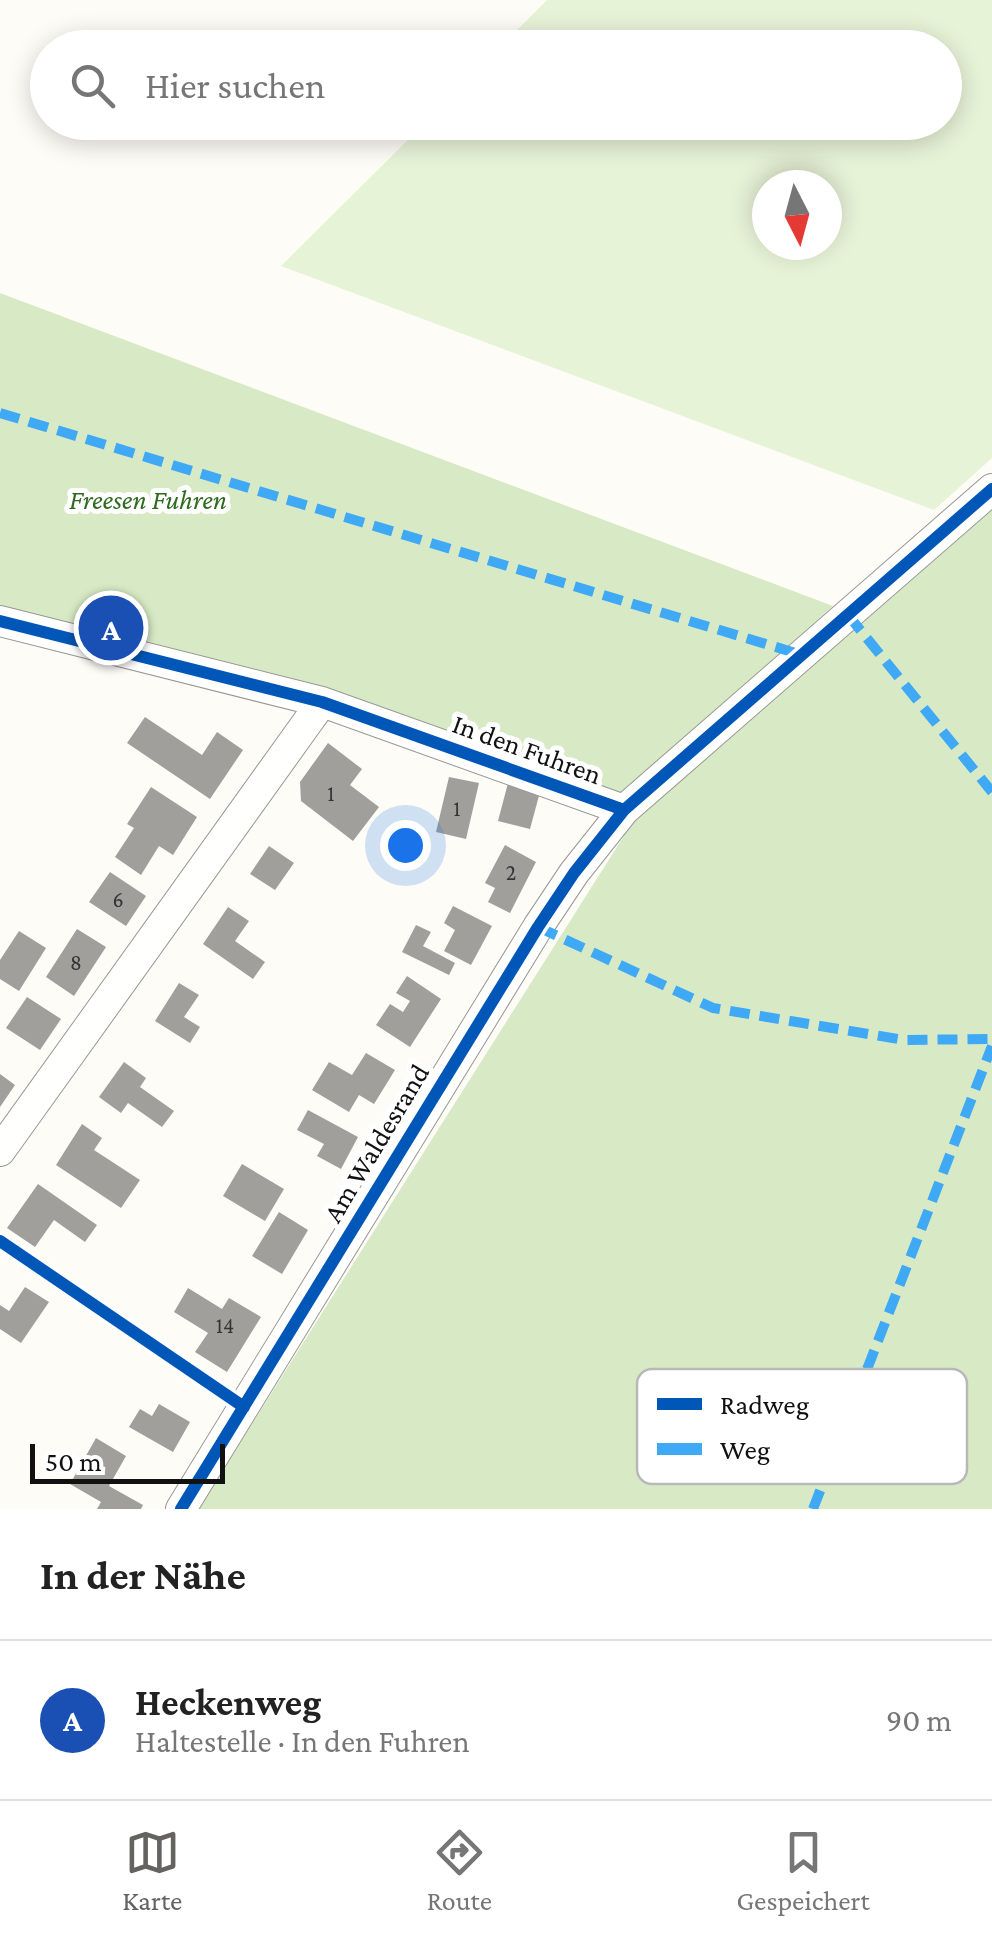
<!DOCTYPE html>
<html lang="de">
<meta charset="utf-8">
<style>
:root{--surface:#fff;--page:#f2f2f2;--text:#222;--muted:#767676;--line:#e0e0e0;--accent:#646362}
body{margin:0;font-family:"Crimson Pro",serif;background:var(--page);color:var(--text)}
.compass{position:absolute;left:752px;top:170px;width:90px;height:90px;border-radius:50%;background:var(--surface);box-shadow:0 5px 25px #0003;rotate:174deg}
.scale{position:absolute;left:30px;bottom:25px;width:195px;box-sizing:border-box;padding-left:10px;border:5px solid #111;border-top:0;font-size:28px;line-height:35px;white-space:nowrap;color:#111;-webkit-text-stroke:8px #fff;paint-order:stroke}
.you{position:absolute;left:405px;top:845px;width:35px;height:35px;margin:-25px;border:8px solid #fff;border-radius:50%;background:#1a73e8;box-shadow:0 0 0 15px #1a73e833}
.badge{display:grid;place-items:center;width:65px;height:65px;border-radius:50%;background:var(--accent);color:#fff;font-size:32px;font-weight:700}
.pin{position:absolute;translate:-50% -50%;border:5px solid #fff;box-shadow:0 2px 10px #0006}
.list{margin:0;padding:0;list-style:none}
h2{display:flex;justify-content:space-between;align-items:center;height:130px;margin:0;padding:0 40px;font-size:42px}
h2 small{font-size:32px;font-weight:400;color:var(--muted)}
.list li{display:grid;grid-template-columns:65px 1fr auto;gap:30px;align-items:center;box-sizing:border-box;height:160px;padding:0 40px;border-top:2px solid var(--line)}
.list b{display:block;font-size:38px;white-space:nowrap}
.list p{margin:0;font-size:32px;white-space:nowrap;color:var(--muted)}
.list em{font-size:32px;font-style:normal;color:var(--muted)}
.icon{flex:none;width:55px;height:55px;fill:none;stroke:currentColor;stroke-width:2;stroke-linecap:round;stroke-linejoin:round}
.map{position:relative;flex:none;width:992px;height:1509px;overflow:hidden}
.search{position:absolute;background:var(--surface);box-shadow:0 5px 25px #0003;left:30px;right:30px;top:30px;height:110px;display:flex;align-items:center;gap:25px;box-sizing:border-box;padding:0 35px;border-radius:55px;color:var(--muted);font-size:38px}
.sheet{height:290px;background:var(--surface)}
nav{display:flex;justify-content:space-around;align-items:center;box-sizing:border-box;height:140px;border-top:2px solid var(--line);background:var(--surface);font-size:28px;color:var(--muted)}
nav a{display:grid;justify-items:center;gap:5px}
nav .on{color:var(--accent)}
.map>svg:first-child{display:block}
.green{fill:#e7f3d7;fill-rule:evenodd}
.forest{fill:#d8eac5}
.building{fill:#a19f9c}
.lines{fill:none;stroke-linecap:round;stroke-linejoin:round}
.street-casing{stroke:#979795;stroke-width:32}
.street{stroke:#fffffe;stroke-width:30}
.quiet{stroke:#3fa9f5;stroke-width:10;stroke-dasharray:20 10;stroke-linecap:butt}
.cycleway-casing{stroke:#fff;stroke-width:19}
.cycleway{stroke:#0057b8;stroke-width:12}
.labels{text-anchor:middle;dominant-baseline:central;stroke-width:10;stroke-linejoin:round;paint-order:stroke}
.number-label{font-size:22px;fill:#353434}
.park-label{font-size:28px;font-style:italic;fill:#2f6b1f;stroke:#fff}
.street-label{font-size:28px;fill:#111;stroke:#fff}
.key{fill:#fff;stroke:#b8b8b8;stroke-width:2.5}
.key-label{font-size:28px;fill:#111}
</style>
<div class="map">
<svg width="992" height="1509" viewBox="0 0 992 1509">
<rect width="100%" height="100%" fill="#fdfcf7"/>
<path class="green" d="M547 0H992V458L934 510 281 266 425 123 944 122V48L500 47ZM767 185H827V245H767Z"/>
<path class="forest" d="M0 293 833 606 618 799 0 607Z
M992 508V1509H198L634 820Z"/>
<path class="building" d="M145 717 202 755 217 732 243 750 210 799 127 743Z
M328 743 362 769 350 785 379 807 353 841 301 801 300 782Z
M449 777 479 783 466 839 436 832Z
M508 783 540 792 530 829 498 821Z
M151 787 197 817 173 855 159 846 141 875 115 857 134 828 127 824Z
M505 845 536 862 510 913 488 902 495 888 485 883Z
M269 846 294 863 275 890 250 874Z
M110 872 146 896 126 926 89 902Z
M453 906 492 926 471 965 444 951 455 930 444 923Z
M228 907 249 921 235 941 265 962 253 979 203 944Z
M416 925 431 932 423 946 455 963 449 975 402 952Z
M77 929 106 947 74 996 46 977Z
M19 931 46 948 19 991 0 979V960Z
M407 976 441 999 410 1047 376 1025 390 1004 403 1012 410 1001 396 993Z
M179 983 199 995 184 1017 200 1027 190 1043 155 1021Z
M27 997 61 1019 40 1050 6 1028Z
M366 1053 395 1070 374 1104 359 1095 349 1112 312 1090 329 1062 352 1075Z
M124 1062 146 1078 140 1087 174 1111 162 1127 128 1103 121 1113 99 1097Z
M0 1074 15 1085 0 1107Z
M308 1110 358 1137 341 1169 317 1156 324 1144 297 1130Z
M82 1124 102 1138 94 1150 140 1180 121 1208 56 1165Z
M242 1164 284 1189 265 1221 223 1196Z
M38 1184 97 1225 85 1242 54 1220 35 1247 7 1228Z
M279 1212 308 1230 282 1274 252 1256Z
M25 1287 49 1302 21 1343 0 1329V1305L9 1311Z
M188 1288 222 1309 229 1298 261 1317 227 1372 195 1352 208 1333 174 1312Z
M159 1404 190 1422 173 1452 129 1427 140 1409 152 1416Z
M96 1438 126 1456 109 1486 143 1505 141 1509H97L101 1502 70 1484Z"/>
<g class="lines">
<defs>
<path id="street" d="M0 621 322 702 624 810
M0 1151 322 702
M181 1509 538 927 574 873 624 810 992 489"/>
</defs>
<use href="#street" class="street-casing"/>
<use href="#street" class="street"/>
<path class="quiet" d="M0 413 799 654
M848 615 992 792
M538 927 713 1008 904 1040 992 1039
M813 1509 992 1046"/>
<defs>
<path id="cycleway" d="M0 621 322 702 624 810
M0 1241 244 1407
M181 1509 538 927 574 873 624 810 992 489"/>
</defs>
<use href="#cycleway" class="cycleway-casing"/>
<use href="#cycleway" class="cycleway"/>
</g>
<g class="labels">
<g class="number-label">
<text x="331" y="793">1</text>
<text x="457" y="808">1</text>
<text x="511" y="872">2</text>
<text x="118" y="899">6</text>
<text x="76" y="962">8</text>
<text x="225" y="1325">14</text>
</g>
<g class="park-label">
<text x="148" y="499">Freesen Fuhren</text>
</g>
<g class="street-label">
<text transform="translate(527 749) rotate(20)">In den Fuhren</text>
<text transform="translate(376 1143) rotate(-59)">Am Waldesrand</text>
</g>
</g>
<rect x="637" y="1369" width="330" height="115" rx="15" class="key"/>
<rect x="657" y="1398" width="45" height="12" fill="#0057b8"/>
<rect x="657" y="1443" width="45" height="12" fill="#3fa9f5"/>
<g class="key-label">
<text x="720" y="1414">Radweg</text>
<text x="720" y="1459">Weg</text>
</g>
</svg>
<svg class="compass" viewBox="-18 -18 36 36"><path d="M0-13l5 13h-10z" fill="#e53935"/><path d="M0 13l5-13h-10z" fill="#767676"/></svg>
<div class="scale">50 m</div>
<div class="you"></div>
<div class="pin badge" style="left:111px;top:628px;background:#1a4fb4">A</div>
<div class="search"><svg class="icon" aria-label="search" viewBox="0 0 24 24"><circle cx="10" cy="10" r="6"/><path d="M15 15l6 6"/></svg>Hier suchen</div>
</div>
<section class="sheet">
<h2>In der Nähe<small></small></h2>
<ul class="list">
<li><span class="badge" style="background:#1a4fb4">A</span><div><b>Heckenweg</b><p>Haltestelle · In den Fuhren</p></div><em>90 m</em></li>
</ul>
</section>
<nav>
<a class="on"><svg class="icon" aria-label="map" viewBox="0 0 24 24"><path d="M3 6l6-2 6 2 6-2v14l-6 2-6-2-6 2zM9 4v14M15 6v14"/></svg>Karte</a>
<a><svg class="icon" aria-label="directions" viewBox="0 0 24 24"><path d="M12 3l9 9-9 9-9-9zM9 14v-3h6M13 9l2 2-2 2"/></svg>Route</a>
<a><svg class="icon" aria-label="saved" viewBox="0 0 24 24"><path d="M7 4h10v16l-5-4-5 4z"/></svg>Gespeichert</a>
</nav>
